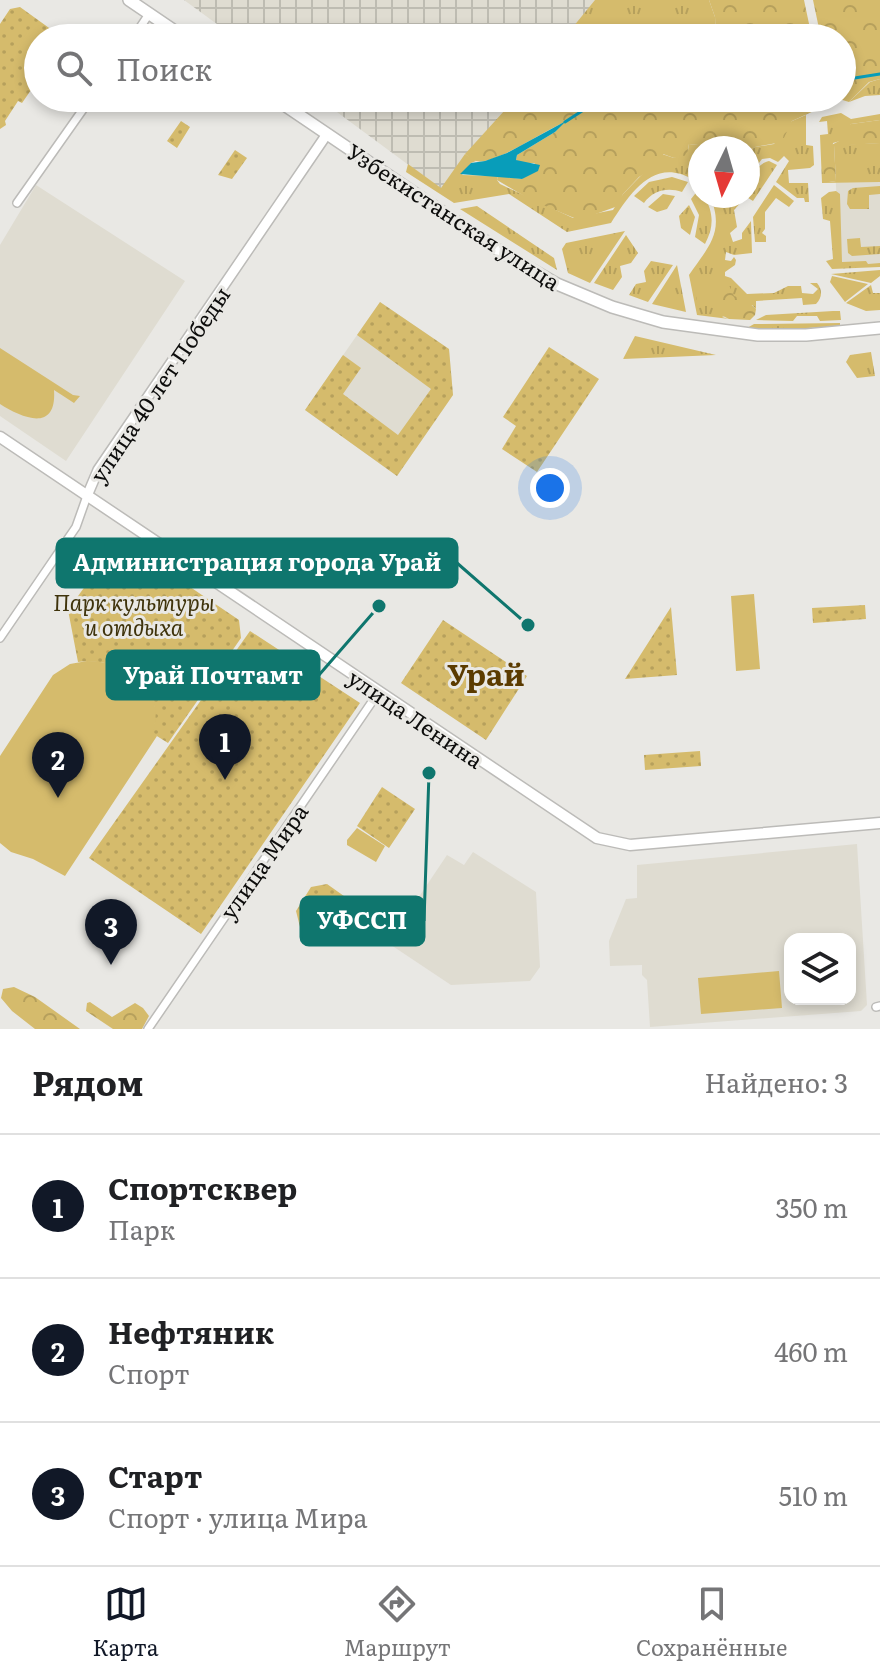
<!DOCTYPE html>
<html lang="ru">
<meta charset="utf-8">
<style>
:root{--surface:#fff;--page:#f2f2f2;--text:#202124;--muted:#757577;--line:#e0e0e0;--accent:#111827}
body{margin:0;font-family:Literata,serif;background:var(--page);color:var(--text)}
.controls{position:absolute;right:24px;bottom:24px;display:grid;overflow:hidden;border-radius:16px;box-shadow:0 4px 12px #0003}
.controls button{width:72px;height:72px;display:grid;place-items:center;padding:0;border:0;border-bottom:2px solid var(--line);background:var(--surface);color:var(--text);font:40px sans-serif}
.compass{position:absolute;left:688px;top:136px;width:72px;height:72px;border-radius:50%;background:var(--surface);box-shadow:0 4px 12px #0003;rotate:185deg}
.you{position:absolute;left:550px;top:488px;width:28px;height:28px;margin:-20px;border:6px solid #fff;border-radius:50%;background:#1a73e8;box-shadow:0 0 0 12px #1a73e833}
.badge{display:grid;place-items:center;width:52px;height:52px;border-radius:50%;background:var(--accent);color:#fff;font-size:26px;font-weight:700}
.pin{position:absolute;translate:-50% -66px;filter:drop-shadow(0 2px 4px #0008)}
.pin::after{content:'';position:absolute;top:42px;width:28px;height:24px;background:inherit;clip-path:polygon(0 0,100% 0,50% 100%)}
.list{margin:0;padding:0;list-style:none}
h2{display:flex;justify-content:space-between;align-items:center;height:104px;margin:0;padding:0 32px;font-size:34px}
h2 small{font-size:26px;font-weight:400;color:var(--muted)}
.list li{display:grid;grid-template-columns:52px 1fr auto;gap:24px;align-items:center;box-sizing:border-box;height:144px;padding:0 32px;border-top:2px solid var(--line)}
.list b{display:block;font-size:30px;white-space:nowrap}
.list p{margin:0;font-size:26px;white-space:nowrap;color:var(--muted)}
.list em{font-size:26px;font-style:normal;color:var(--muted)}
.icon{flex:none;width:44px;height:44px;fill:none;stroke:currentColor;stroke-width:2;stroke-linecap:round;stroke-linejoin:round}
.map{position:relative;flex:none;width:880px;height:1029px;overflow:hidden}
.search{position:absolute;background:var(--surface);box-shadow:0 4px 12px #0003;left:24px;right:24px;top:24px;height:88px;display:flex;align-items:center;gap:20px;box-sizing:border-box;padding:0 28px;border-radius:44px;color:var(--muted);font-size:30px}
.sheet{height:536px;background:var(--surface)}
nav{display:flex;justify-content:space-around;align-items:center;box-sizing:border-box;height:112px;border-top:2px solid var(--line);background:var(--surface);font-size:22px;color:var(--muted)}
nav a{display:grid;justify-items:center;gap:4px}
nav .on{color:var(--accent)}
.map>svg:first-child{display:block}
.built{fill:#dfdcd1;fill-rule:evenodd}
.industrial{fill:url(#industrial-grid)}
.grass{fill:url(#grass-tufts)}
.forest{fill:url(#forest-crowns)}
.park{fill:url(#park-dots)}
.garden{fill:#d5bb6c}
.water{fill:#089dba}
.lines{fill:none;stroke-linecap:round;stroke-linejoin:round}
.stream{stroke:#089dba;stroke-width:3}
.minor-casing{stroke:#bcbbb8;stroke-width:10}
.tertiary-casing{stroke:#bcbbb8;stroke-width:12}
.secondary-casing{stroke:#bcbbb8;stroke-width:13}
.primary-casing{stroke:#bcbbb8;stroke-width:14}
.minor{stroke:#fff;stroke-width:7}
.tertiary{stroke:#fff;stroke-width:9}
.secondary{stroke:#fff;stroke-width:10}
.primary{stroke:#fff;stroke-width:11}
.labels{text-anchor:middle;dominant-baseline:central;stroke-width:6;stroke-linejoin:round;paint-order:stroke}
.street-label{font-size:22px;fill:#0d0d0c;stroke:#e9e8e4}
.park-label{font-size:22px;font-style:italic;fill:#3f330b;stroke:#e9e8e4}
.district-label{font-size:30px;font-weight:bold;fill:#5b3b00;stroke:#e9e8e4}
.leader{fill:none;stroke:#0f766e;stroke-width:3}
.callout-dot{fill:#0f766e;stroke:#e9e8e4;stroke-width:3}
.callout{fill:#0f766e;stroke:#0f766e;stroke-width:3}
.callout-label{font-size:24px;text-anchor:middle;font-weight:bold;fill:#fff}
</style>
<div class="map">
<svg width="880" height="1029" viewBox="0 0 880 1029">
<defs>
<pattern id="industrial-grid" width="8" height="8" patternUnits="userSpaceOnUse" patternTransform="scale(2)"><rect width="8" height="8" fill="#dfdcd1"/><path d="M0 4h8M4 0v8" fill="none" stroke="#bebcb2"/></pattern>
<pattern id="grass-tufts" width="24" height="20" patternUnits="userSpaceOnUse" patternTransform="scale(2)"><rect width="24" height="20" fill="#d5bb6c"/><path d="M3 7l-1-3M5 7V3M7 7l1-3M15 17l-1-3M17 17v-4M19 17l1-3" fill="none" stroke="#b6a05c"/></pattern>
<pattern id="forest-crowns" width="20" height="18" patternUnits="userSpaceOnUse" patternTransform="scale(2)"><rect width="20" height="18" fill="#d5bb6c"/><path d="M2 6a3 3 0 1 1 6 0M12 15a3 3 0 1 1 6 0" fill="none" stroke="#b6a05c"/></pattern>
<pattern id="park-dots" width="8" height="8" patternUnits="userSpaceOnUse" patternTransform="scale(2)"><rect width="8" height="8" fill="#d5bb6c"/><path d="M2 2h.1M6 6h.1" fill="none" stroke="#b6a05c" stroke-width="1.8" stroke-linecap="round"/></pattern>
</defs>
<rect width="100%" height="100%" fill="#e9e8e4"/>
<path class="built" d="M880 143V265L840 268 834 145Z
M36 185 185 281 66 461 0 416V245Z
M380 302 449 349 453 395 397 476 305 410Z
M857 844 867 1005 861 1011 650 1027 647 980 642 975V965L610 966 609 941 626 899 637 898V865ZM790 939H850V999H790Z
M473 852 536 892 540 967 530 981 451 985 388 943 447 855 464 865Z"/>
<path class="industrial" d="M184 0H599L567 38H236Z
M318 98H517L441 189Z"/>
<path class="grass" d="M595 0H709L715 17 716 38H564Z
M880 79V95L865 96 849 102 870 82Z
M841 113 851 119 880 114V120L851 124 840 141 833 143 829 182 836 181 834 145 880 143V182L822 183 820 135 828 134 827 121 819 122 822 117Z
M806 115V145L813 146 814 165 810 168 788 170 789 183H808L809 202H805L804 198H797L776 182 789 161 784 156 778 162 770 158 762 159 748 177V152L755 147 774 144 792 121Z
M689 144 699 145 700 149V178L696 174 692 179C653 157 630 194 611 223L567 232 509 194 454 203 406 172 408 164 441 188 465 154 476 161 471 163 462 175 498 176 497 180 500 184 573 218 613 210 623 194 662 154 674 158 688 150Z
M769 161 777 165 753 201 745 196H748C748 183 755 164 769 161Z
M672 177 688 182 682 192C668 187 653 190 644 203L634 196 649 182Z
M774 185 794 201 789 207 776 198 765 212V229L762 233 766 236V242H755L753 217Z
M880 186V194L869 195V209H850L847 204 848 191 853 188Z
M699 189 700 196H704C714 213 714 227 705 244L695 237 699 215 691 199Z
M836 191 840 194 842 262 866 261 868 264 880 263V267L832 269 826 261 833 259 830 221 823 219 821 198 829 192Z
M663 194 675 196 667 209 657 212 648 207Z
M710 196H741L744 199 734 210 737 227 730 233 733 242 742 239V233L751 221 752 253 734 255 726 252 725 260 731 261 734 257 736 260 735 265 725 272V276L731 278 747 294 774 293 788 286H801L802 293 813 294 818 289 810 283H817C823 290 822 298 816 304L803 305 802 298 756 301V309L752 305 722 317 729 319 697 315 689 275C709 246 725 232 710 196Z
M689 205 695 217 690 235 681 228 679 216Z
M477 206 554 258 557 270 460 209Z
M625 231 590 283 568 273 562 249 566 243Z
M626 235 638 253 631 263 620 266 622 277 613 290 594 283Z
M860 238 861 247 880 246V254L852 256 848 253 847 239Z
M651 261 673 265 648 302 629 295 636 284 646 282 644 271Z
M677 265 686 312 652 304Z
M880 270V276L871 283 831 274Z
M832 276 868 284 845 302 830 282Z
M871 285 873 293H880V310L866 311 846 303Z
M833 311H840L841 320 820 321 817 316H797L793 321 756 320 766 315Z
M840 323V326L777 330 747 328 754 324Z
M635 336 716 355 623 359Z
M871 352 875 376 857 378 846 362 850 355Z"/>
<path class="forest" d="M709 0H804L812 38H716L715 17Z
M813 0H880V79L869 82 849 102 836 98H842V38H821Z
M516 98H818L816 110 792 121 782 142 755 147 748 152V148L700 149 698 145 689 144 687 155 674 158 663 154 664 161 639 177 623 194 618 206 579 220 531 200 497 180 498 176 522 179 535 163H520L516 160 517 155 555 132 563 123C545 130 493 166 476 161 471 160 468 156 465 154Z
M880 120V143L834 146 836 181 829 182 824 180 822 150 839 141 844 128 851 124Z
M698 283H702L711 296 708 304 697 301 694 286Z
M729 285 734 296 746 300 756 309 755 315 750 320 729 319 719 314 718 287Z
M14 987 35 997 80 1029H35L12 1011 1 998 3 989Z
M90 1002 112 1017 135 1003 143 1008 149 1016 142 1029H113L86 1011 87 1003Z"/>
<path class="park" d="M20 7 63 38H38V80L22 103 18 101 5 121 6 125 0 129V24L10 9Z
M181 121 190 127 177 148 167 141Z
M235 150 247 158 232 179 218 175Z
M380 302 449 349 453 395 397 476 305 410 343 355 361 368 343 394 398 435 431 389 357 335Z
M549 347 599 379 537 472 502 449 516 426 503 417Z
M119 539 239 620 241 638 168 743 152 733C167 682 122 658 78 662L68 610Z
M865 605 866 619 813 623 812 608Z
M671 607 677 675 625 679Z
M443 620 527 676 486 740 401 683Z
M250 631 360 703 201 934 89 858Z
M700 751 701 766 645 770 644 755Z
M382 787 415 809 389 848 357 826Z
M327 884 351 901 338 920 301 931 296 911 311 887Z"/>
<path class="garden" d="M31 27 46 37 38 38V49L32 57 17 47Z
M0 348 73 395 80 396 74 403 54 390C57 433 22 418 0 404Z
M754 594 760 669 736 671 731 596Z
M87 661C129 662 166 686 153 732L157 736 65 876 33 859 11 852 0 843V756L53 675 70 664Z
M357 828 385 846 376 862 347 845V840Z
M779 971 782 1008 701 1014 698 978Z"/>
<path class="water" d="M566 121 555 132 517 155 516 160 540 165 538 171 522 179 460 174 471 163 485 161 507 153Z"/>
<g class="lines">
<path class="stream" d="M842 80 880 74
M565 122 602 98"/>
<defs>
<path id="minor" d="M133 38 149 14
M17 203 91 98
M0 638 76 527 87 496
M876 1007 880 1006
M148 1029 378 693"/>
<path id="tertiary" d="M87 496 98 470 327 134"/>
<path id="secondary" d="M0 437 597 838 630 845 880 823"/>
<path id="primary" d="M129 0 185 38
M274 98 503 253 557 284 612 307 663 322 758 335H806L880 328"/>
</defs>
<use href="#minor" class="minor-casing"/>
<use href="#tertiary" class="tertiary-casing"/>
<use href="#secondary" class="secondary-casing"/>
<use href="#primary" class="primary-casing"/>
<use href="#minor" class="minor"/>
<use href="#tertiary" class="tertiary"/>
<use href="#secondary" class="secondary"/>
<use href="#primary" class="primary"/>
</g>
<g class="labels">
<g class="street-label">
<text transform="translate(454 216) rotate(33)">Узбекистанская улица</text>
<text transform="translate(159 384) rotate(-56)">улица 40 лет Победы</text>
<text transform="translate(416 718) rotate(34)">улица Ленина</text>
<text transform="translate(263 861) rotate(-55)">улица Мира</text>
</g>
<g class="park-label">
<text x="134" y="601">Парк культуры<tspan x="134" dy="25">и отдыха</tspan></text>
</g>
<g class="district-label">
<text x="486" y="673">Урай</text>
</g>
</g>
<path class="leader" d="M528 625L457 563M379 606L319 675M429 773L424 921"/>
<g class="callout-dot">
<circle cx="528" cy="625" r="8"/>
<circle cx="379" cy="606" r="8"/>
<circle cx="429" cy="773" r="8"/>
</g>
<g class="callout">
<rect x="57" y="539" width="400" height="48" rx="8"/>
<rect x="107" y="651" width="212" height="48" rx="8"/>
<rect x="301" y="897" width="123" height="48" rx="8"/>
</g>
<g class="callout-label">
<text x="257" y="571">Администрация города Урай</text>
<text x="213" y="684">Урай Почтамт</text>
<text x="362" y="929">УФССП</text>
</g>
</svg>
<div class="controls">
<button><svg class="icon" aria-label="layers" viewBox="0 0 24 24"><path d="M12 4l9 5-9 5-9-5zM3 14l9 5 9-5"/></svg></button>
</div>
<svg class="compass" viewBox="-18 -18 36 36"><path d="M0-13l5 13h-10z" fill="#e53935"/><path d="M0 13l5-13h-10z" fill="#757577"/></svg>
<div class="you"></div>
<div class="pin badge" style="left:225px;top:780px">1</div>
<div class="pin badge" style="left:58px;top:798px">2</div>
<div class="pin badge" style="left:111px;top:965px">3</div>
<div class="search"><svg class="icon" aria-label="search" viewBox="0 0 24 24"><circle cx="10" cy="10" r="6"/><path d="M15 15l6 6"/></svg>Поиск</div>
</div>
<section class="sheet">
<h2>Рядом<small>Найдено: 3</small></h2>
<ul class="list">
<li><span class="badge">1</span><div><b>Спортсквер</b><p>Парк</p></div><em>350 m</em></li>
<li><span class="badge">2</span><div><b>Нефтяник</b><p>Спорт</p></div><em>460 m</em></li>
<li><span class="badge">3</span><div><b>Старт</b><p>Спорт · улица Мира</p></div><em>510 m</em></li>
</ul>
</section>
<nav>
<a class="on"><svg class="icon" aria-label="map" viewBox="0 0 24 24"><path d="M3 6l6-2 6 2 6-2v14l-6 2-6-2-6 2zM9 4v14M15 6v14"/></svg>Карта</a>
<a><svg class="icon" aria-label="directions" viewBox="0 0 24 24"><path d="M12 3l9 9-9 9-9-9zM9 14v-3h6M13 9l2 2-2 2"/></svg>Маршрут</a>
<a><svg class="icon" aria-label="saved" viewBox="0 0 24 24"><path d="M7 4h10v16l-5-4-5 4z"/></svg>Сохранённые</a>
</nav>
